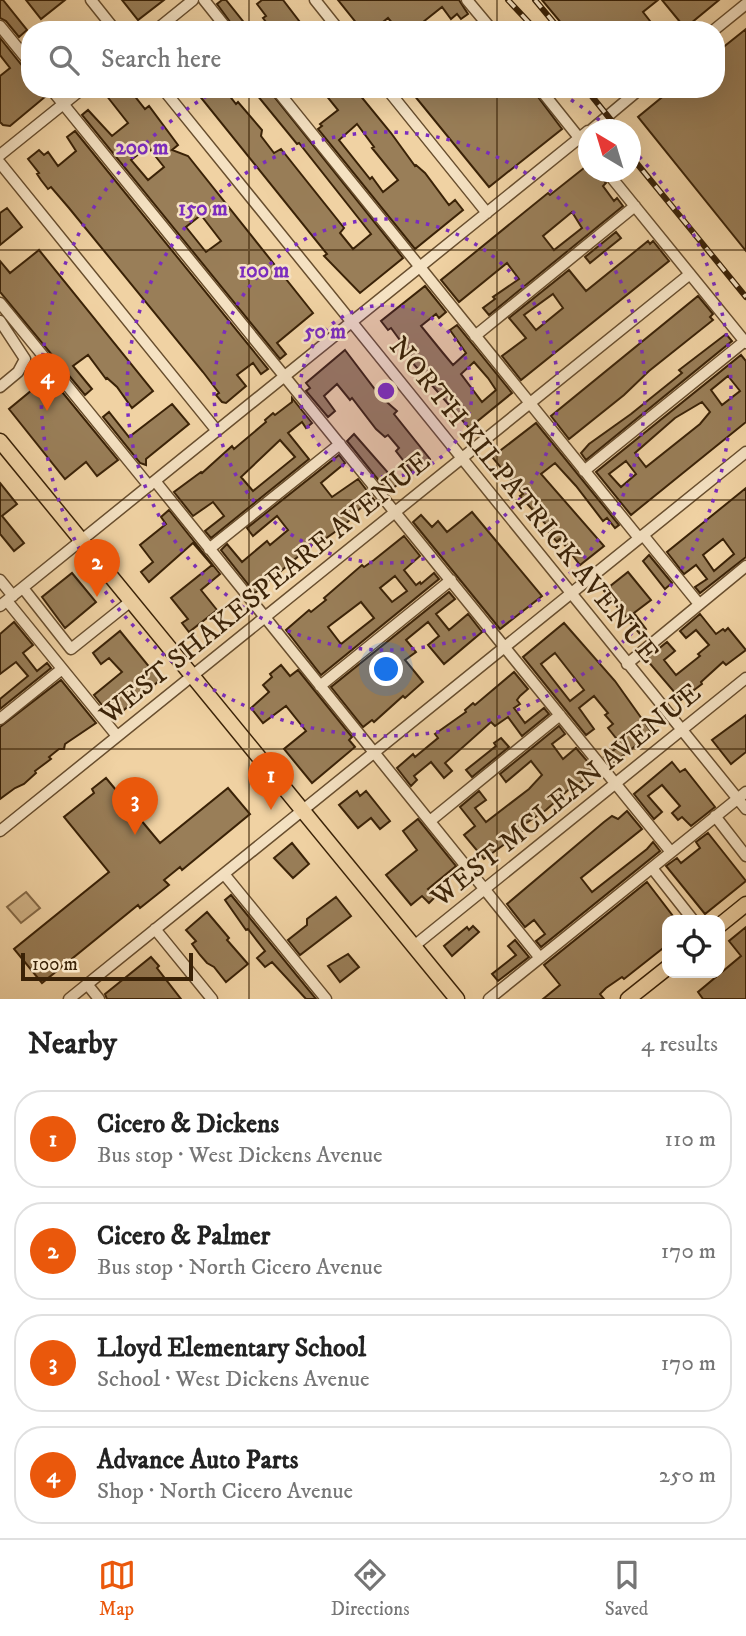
<!DOCTYPE html>
<meta charset="utf-8">
<style>
:root{--surface:#fff;--page:#f6f6f6;--text:#222;--muted:#767676;--line:#e0e0e0;--accent:#ea580c}
body{margin:0;font-family:"IM FELL DW Pica",serif;background:var(--page);color:var(--text)}
.controls{position:absolute;right:21px;bottom:21px;display:grid;overflow:hidden;border-radius:14px;box-shadow:0 7px 28px #0002}
.controls button{width:63px;height:63px;display:grid;place-items:center;padding:0;border:0;border-bottom:2px solid var(--line);background:var(--surface);color:var(--text);font:35px sans-serif}
.compass{position:absolute;left:578px;top:119px;width:63px;height:63px;border-radius:50%;background:var(--surface);box-shadow:0 7px 28px #0002;rotate:322deg}
.scale{position:absolute;left:21px;bottom:18px;width:172px;box-sizing:border-box;padding-left:7px;border:4px solid #3a2207;border-top:0;font-size:19px;line-height:24px;white-space:nowrap;color:#3a2207;-webkit-text-stroke:5px #f5e2c3;paint-order:stroke}
.you{position:absolute;left:387px;top:670px;width:24px;height:24px;margin:-18px;border:5px solid #fff;border-radius:50%;background:#1a73e8;box-shadow:0 0 0 10px #1a73e833}
.badge{display:grid;place-items:center;width:46px;height:46px;border-radius:50%;background:var(--accent);color:#fff;font-size:23px;font-weight:700}
.pin{position:absolute;translate:-50% -58px;filter:drop-shadow(0 2px 4px #0008)}
.pin::after{content:'';position:absolute;top:37px;width:24px;height:21px;background:inherit;clip-path:polygon(0 0,100% 0,50% 100%)}
.list{margin:0;padding:0;list-style:none}
h2{display:flex;justify-content:space-between;align-items:center;height:91px;margin:0;padding:0 28px;font-size:30px}
h2 small{font-size:23px;font-weight:400;color:var(--muted)}
.list li{display:grid;grid-template-columns:46px 1fr auto;gap:21px;align-items:center;box-sizing:border-box;height:98px;margin:0 14px 14px;padding:0 14px;border:2px solid var(--line);border-radius:28px}
.list b{display:block;font-size:26px;white-space:nowrap}
.list p{margin:0;font-size:23px;white-space:nowrap;color:var(--muted)}
.list em{font-size:23px;font-style:normal;color:var(--muted)}
.icon{flex:none;width:38px;height:38px;fill:none;stroke:currentColor;stroke-width:2;stroke-linecap:round;stroke-linejoin:round}
.map{position:relative;flex:none;width:746px;height:999px;overflow:hidden}
.search{position:absolute;background:var(--surface);box-shadow:0 7px 28px #0002;left:21px;right:21px;top:21px;height:77px;display:flex;align-items:center;gap:18px;box-sizing:border-box;padding:0 24px;border-radius:28px;color:var(--muted);font-size:26px}
.sheet{height:539px;background:var(--surface)}
nav{display:flex;justify-content:space-around;align-items:center;box-sizing:border-box;height:98px;border-top:2px solid var(--line);background:var(--surface);font-size:19px;color:var(--muted)}
nav a{display:grid;justify-items:center;gap:4px}
nav .on{color:var(--accent)}
.map>svg:first-child{display:block}
.green{fill:#d1b488;stroke:#866b48;stroke-width:2}
.building{fill:#997e58;stroke:#3a2207;stroke-width:2;fill-rule:evenodd}
.lines{fill:none;stroke-linecap:round;stroke-linejoin:round}
.minor-casing{stroke:#684e2e;stroke-width:13}
.major-casing{stroke:#3a2207;stroke-width:17}
.minor{stroke:#f5e2c3;stroke-width:10}
.major{stroke:#f0d2a3;stroke-width:14}
.rail-casing{stroke:#3a2207;stroke-width:6}
.rail{stroke:#f5e2c3;stroke-width:3.5;stroke-dasharray:10;stroke-linecap:butt}
.grid{fill:none;stroke:#3a2207;stroke-width:2;stroke-opacity:0.55}
.ring{fill:none;stroke:#7b2cbf;stroke-width:3.5;stroke-dasharray:3.5 7}
.labels{text-anchor:middle;dominant-baseline:central;stroke-width:5;stroke-linejoin:round;paint-order:stroke}
.street-label{font-size:28px;fill:#3a2207;stroke:#f5e2c3}
.centre{fill:#7b2cbf;stroke:#f5e2c3;stroke-width:3.5}
.ring-label{font-size:21px;text-anchor:middle;font-weight:bold;fill:#7b2cbf;stroke:#f5e2c3;stroke-width:5;stroke-linejoin:round;paint-order:stroke}
</style>
<div class="map">
<svg width="746" height="999" viewBox="0 0 746 999">
<rect width="100%" height="100%" fill="#f0d2a3"/>
<filter id="stains"><feTurbulence type="fractalNoise" baseFrequency=".00286" numOctaves="4"/><feColorMatrix values="0 0 0 0 .2 0 0 0 0 .09 0 0 0 0 .02 0 0 0 .5 -.17"/></filter>
<radialGradient id="worn" r=".72"><stop offset=".6" stop-color="#630" stop-opacity="0"/><stop offset="1" stop-color="#630" stop-opacity=".3"/></radialGradient>
<path class="green" d="M26 892 40 908 21 923 7 907Z"/>
<path class="building" d="M0 0H3L27 30 19 37 6 21 0 18Z
M26 0H65L41 19Z
M122 0H164L138 20Z
M222 0H226L250 30H236L217 4Z
M262 0H283L306 30H272L263 18 266 16 257 4Z
M338 0H459L468 14 461 19 457 14 451 19 442 7 413 30H398L388 18 373 30H362Z
M542 0H658L643 12 657 30H567Z
M662 0H719L685 28Z
M746 29V251L638 117 672 89H716V53Z
M0 38 24 68 30 71V89H43L46 96 10 126 3 125 0 122V76L10 68 0 55Z
M113 89H129L145 109 149 106 178 145 172 150 188 156 313 313 277 343 286 354 280 359 82 115 88 110 112 136 128 123 106 95ZM148 147 164 167 148 180 131 160ZM201 215 221 241 206 252 186 227Z
M194 89H224L236 104 238 102 262 130 261 136 274 153 281 149 344 228 340 233 353 249 371 234 299 143 297 144 252 89H268L403 258 360 293 324 256 327 254Z
M321 89H355L391 133 415 166 416 165 425 173 449 205 455 200 463 210 415 249 318 129 322 126 320 124 338 110ZM357 124 374 147 372 148 398 180 383 192 372 177 370 179 339 140Z
M409 89H532L562 129 489 187Z
M75 131 268 369 261 374 253 363 237 375 246 386 226 403 222 402 216 395 219 393 203 372 69 208 51 187 48 189 41 180 37 174 39 173 28 159 39 150 44 155 48 152 58 166 76 151 67 137Z
M589 164V172H597L606 183 603 186 614 201 617 198 623 206 489 315 483 308 495 299 493 297 519 279 507 263 459 302 441 280 548 193 550 195ZM572 212 582 228 554 250 543 236Z
M7 208 22 227 0 245V213Z
M616 232 621 238 590 263 585 257Z
M648 241 650 244 653 241 669 261 521 380 502 356 526 338 509 318 569 270 586 291ZM553 294 563 308 536 330 524 315Z
M39 250 153 391 132 408 117 387 107 378 106 379 88 355 73 366 92 389 85 395 0 292V261L10 273Z
M425 286 446 312 439 318 436 314 421 326 443 353 453 365 466 353 450 330 457 325 512 393 469 428 410 360 413 358 391 328 388 330 381 321ZM474 362 488 378 496 390 482 402 461 374Z
M698 296 713 314 710 317 713 320 649 371 624 395 569 439 551 416Z
M726 334 732 341 586 460 581 453 589 444 631 414 682 373 679 370Z
M345 350 380 396 397 411 394 414 430 459 413 473 396 451 399 448 388 435 385 437 376 429 352 398 350 400 337 384 324 396 335 411 328 417 306 391 310 388 306 383Z
M741 355 746 361V422L631 515 596 472ZM728 376 740 391 722 405 711 390ZM702 402 710 412 700 424 646 467 635 453 675 418ZM626 461 636 474 621 487 609 474Z
M49 376 118 460 97 476 86 462 65 479 9 409Z
M292 398 312 423 306 428 302 422 288 433 309 459 211 538 205 531 224 516 213 502 193 516 174 492 201 472 202 473 232 446 234 449 266 422 265 420 273 413 275 415 292 402ZM280 440 295 457 253 491 241 477Z
M172 404 189 424 146 459V465L140 463 103 417 109 412 129 437Z
M536 423 619 525 615 528 607 518 603 521 576 486 555 463 541 474 604 546 580 565 560 539 557 542 549 533 552 531 520 496 523 494 492 457Z
M354 434 398 484 388 492 347 441Z
M339 455 345 463 321 483 332 497 358 479 375 501 371 504 368 502 350 517 351 519 342 527 322 541 320 538 255 593 221 550 227 544 242 562 267 541 270 545 288 530 277 516 253 536 247 528Z
M0 483 17 504 2 516 24 543 14 551 0 534Z
M746 488V557L700 593 695 587 707 579 696 565 684 574 667 552ZM723 539 734 554 714 571 703 555Z
M169 510 220 574 201 590 217 610 189 632 182 623 188 619 171 598 212 565 193 543 149 582 141 572 153 562 140 545 166 524 161 517Z
M472 512 542 596 500 629 413 522 421 515 432 527 438 521 447 532Z
M404 536 420 556 404 570 416 585 420 582 421 584 434 573 439 579 321 675 286 630 309 610 311 612 326 600 324 598 362 565 364 567 374 560ZM395 576 407 591 392 602 380 588ZM361 602 374 618 341 644 328 627Z
M649 555 672 583 665 589 643 561Z
M628 572 651 600 634 613 646 629 640 634 604 591Z
M72 573 96 602 65 628 42 597Z
M449 592 455 599 436 614 449 630 468 614 482 632 444 664 428 645 439 636 428 622 406 640 416 652 405 660 423 682 405 698 403 696 374 722 372 720 363 727 331 687Z
M700 614 716 634 723 629 725 631 728 628 746 650 726 665 723 662 701 682 702 684 681 700 646 659 667 642 675 651 664 660 676 675 700 656 698 654 709 645 696 630 686 638 680 631Z
M14 622 33 645 23 653 37 671 47 663 51 668 0 709V699L28 676 16 662 0 674V634Z
M564 623 615 681 652 733 611 765 604 757 618 747 616 744 619 742 608 728 613 724 605 715 608 713 594 696 579 708 594 729 586 735 523 657ZM555 653 584 690 570 701 541 664Z
M120 631 160 680 113 719 94 695 122 672 109 658 101 664 93 653Z
M281 665 290 676 298 670 352 737 349 740 355 747 312 783 284 749 306 731 286 706 263 723 251 708 269 692 263 685 272 677 270 674Z
M514 672 528 689 520 696 517 700 520 704 514 708 525 723 544 708 549 714 522 736 508 717 495 726 491 722 445 763 452 771 444 778 431 762 414 776 417 780 411 786 397 768 413 754 415 757 438 738 435 734 466 712 465 710 473 703 475 705Z
M61 680 96 723 65 744 64 749H59L49 757 51 759 35 771 36 773 24 784 15 788 0 799V727Z
M746 715V752L731 764 712 740Z
M559 726 565 734 552 744 563 759 576 748 593 768 583 776 585 779 577 785 576 783 546 810 522 826 525 829 516 836 484 859 464 835 475 826 460 807 479 791 486 800 475 808 486 822 529 789 542 775 531 761 506 782 500 774Z
M501 738 509 747 472 777 466 770 496 746 494 743Z
M672 762 680 772 685 769 715 807 691 826 682 817 678 820 672 813 680 806 662 785 648 796 662 812 654 819 634 794Z
M106 778 160 843 228 788 250 814 182 870 180 867 164 880 169 885 140 908 138 905 42 983 14 949 109 872 64 817 94 793 92 789Z
M357 791 360 796 366 791 390 821 380 829 371 818 358 828 339 805Z
M627 811 642 829 581 878 592 892 647 849 653 842 660 851 541 947 536 941 545 934 534 920 525 927 507 904 604 822 612 816 618 819Z
M418 819 456 866 428 889 436 896 429 903 422 896 411 905 386 875 417 850 403 831Z
M708 833 746 881 705 914 666 866 677 858 681 863 700 848 696 842Z
M292 843 309 864 293 878 274 858Z
M647 882 676 920H667V945L624 979 622 977 606 988 600 994 604 999H543L560 985 544 965Z
M231 895 316 999H306L272 962 265 967 257 958 265 951 248 929 246 930 225 900Z
M336 897 351 916 300 955 288 940 307 925V919Z
M207 912 229 938 227 940 248 964 226 982 214 967 207 963 200 955 192 944 196 941 186 930Z
M473 926 479 932 452 956 444 946 467 927 469 930Z
M746 927V999H703L698 992 741 956 729 941Z
M515 940 529 957 498 981 492 974 516 955 508 946Z
M348 954 359 967 340 982 328 966Z
M151 957 159 966 157 968 181 999H107L105 994Z"/>
<g class="lines">
<defs>
<path id="minor" d="M91 0 115 30
M204 0 228 30
M315 0 339 30
M467 0 492 30
M0 26 30 63
M156 30 193 0
M714 30 746 4
M51 89 671 852
M163 89 746 809
M276 89 639 538
M387 89 487 213
M540 89 588 149
M591 130 640 89
M0 155 82 89
M0 163 217 431
M607 172 746 343
M0 303 149 486
M0 321 25 359 18 372 0 387
M475 336 635 206
M584 471 745 341
M155 481 540 958
M643 535 699 604
M209 549 340 444
M0 580 13 596
M23 588 71 649 131 601
M7 601 117 736
M0 606 588 131
M627 664 746 566
M320 686 451 580
M0 719 62 669
M715 816 746 856
M430 821 560 715
M0 831 690 274
M652 868 693 920
M224 874 326 999
M155 929 212 999
M414 946 746 678
M87 984 99 999
M69 999 746 452
M489 999 746 792"/>
<path id="major" d="M0 441 457 999
M720 925 746 904
M628 999 667 968"/>
</defs>
<use href="#minor" class="minor-casing"/>
<use href="#major" class="major-casing"/>
<use href="#minor" class="minor"/>
<use href="#major" class="major"/>
<defs>
<path id="rail" d="M508 0 536 30
M535 0 560 30
M586 89 619 130
M630 155 746 297"/>
</defs>
<use href="#rail" class="rail-casing"/>
<use href="#rail" class="rail"/>
</g>
<path class="grid" d="M249 0V30M497 0V30M249 89V999M497 89V999M0 250H746M0 500H746M0 749H746"/>
<circle cx="386" cy="391" r="86" fill="#7b2cbf" fill-opacity=".12"/>
<g class="ring">
<circle cx="386" cy="391" r="86"/>
<circle cx="386" cy="391" r="172"/>
<circle cx="386" cy="391" r="259"/>
<path d="M553 89A345 345 0 0 1 610 129M632 149A345 345 0 1 1 219 89"/>
</g>
<g class="labels">
<g class="street-label">
<text transform="translate(524 500) rotate(51)">NORTH KILPATRICK AVENUE</text>
<text transform="translate(265 588) rotate(-39)">WEST SHAKESPEARE AVENUE</text>
<text transform="translate(566 795) rotate(-39)">WEST MCLEAN AVENUE</text>
</g>
</g>
<circle cx="386" cy="391" r="10" class="centre"/>
<g class="ring-label">
<text x="142" y="154">200 m</text>
<text x="203" y="215">150 m</text>
<text x="264" y="277">100 m</text>
<text x="325" y="338">50 m</text>
</g>
<rect width="100%" height="100%" filter="url(#stains)"/>
<rect width="100%" height="100%" fill="url(#worn)"/>
</svg>
<div class="controls">
<button><svg class="icon" aria-label="locate" viewBox="0 0 24 24"><circle cx="12" cy="12" r="6"/><path d="M12 2v4M12 18v4M2 12h4M18 12h4"/></svg></button>
</div>
<svg class="compass" viewBox="-18 -18 36 36"><path d="M0-13l5 13h-10z" fill="#e53935"/><path d="M0 13l5-13h-10z" fill="#767676"/></svg>
<div class="scale">100 m</div>
<div class="you"></div>
<div class="pin badge" style="left:271px;top:810px">1</div>
<div class="pin badge" style="left:97px;top:597px">2</div>
<div class="pin badge" style="left:135px;top:835px">3</div>
<div class="pin badge" style="left:47px;top:411px">4</div>
<div class="search"><svg class="icon" aria-label="search" viewBox="0 0 24 24"><circle cx="10" cy="10" r="6"/><path d="M15 15l6 6"/></svg>Search here</div>
</div>
<section class="sheet">
<h2>Nearby<small>4 results</small></h2>
<ul class="list">
<li><span class="badge">1</span><div><b>Cicero &amp; Dickens</b><p>Bus stop · West Dickens Avenue</p></div><em>110 m</em></li>
<li><span class="badge">2</span><div><b>Cicero &amp; Palmer</b><p>Bus stop · North Cicero Avenue</p></div><em>170 m</em></li>
<li><span class="badge">3</span><div><b>Lloyd Elementary School</b><p>School · West Dickens Avenue</p></div><em>170 m</em></li>
<li><span class="badge">4</span><div><b>Advance Auto Parts</b><p>Shop · North Cicero Avenue</p></div><em>250 m</em></li>
</ul>
</section>
<nav>
<a class="on"><svg class="icon" aria-label="map" viewBox="0 0 24 24"><path d="M3 6l6-2 6 2 6-2v14l-6 2-6-2-6 2zM9 4v14M15 6v14"/></svg>Map</a>
<a><svg class="icon" aria-label="directions" viewBox="0 0 24 24"><path d="M12 3l9 9-9 9-9-9zM9 14v-3h6M13 9l2 2-2 2"/></svg>Directions</a>
<a><svg class="icon" aria-label="saved" viewBox="0 0 24 24"><path d="M7 4h10v16l-5-4-5 4z"/></svg>Saved</a>
</nav>
